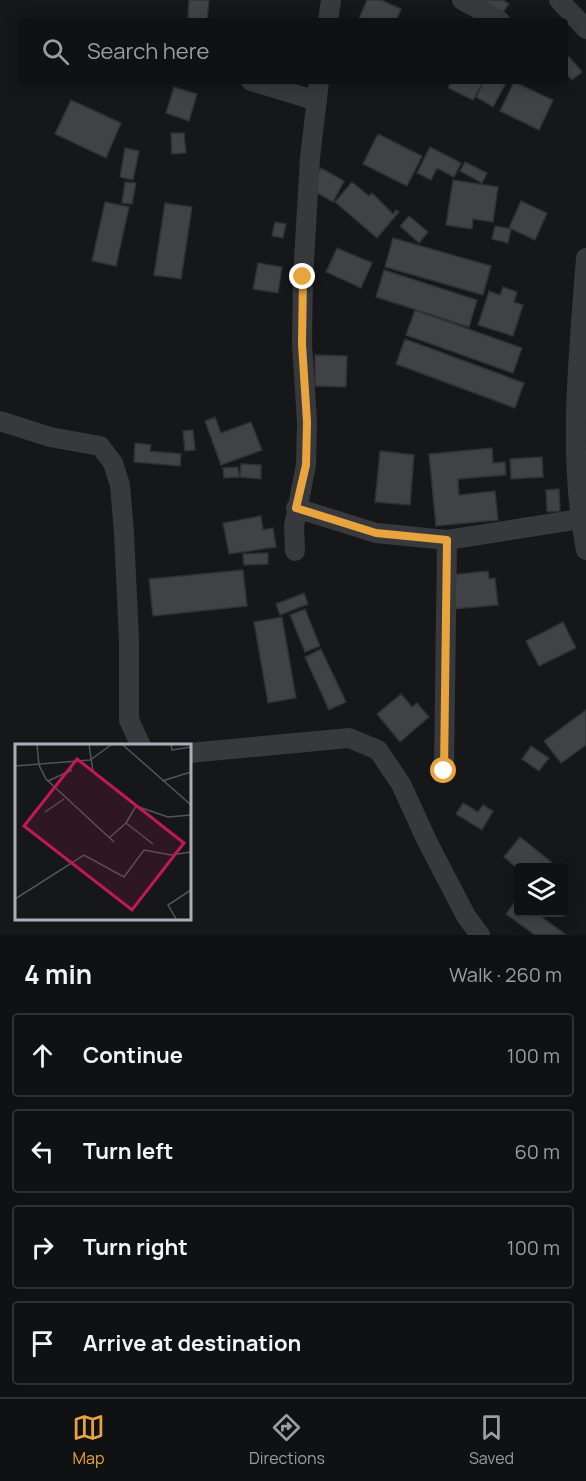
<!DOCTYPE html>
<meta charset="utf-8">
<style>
:root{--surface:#101112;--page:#1e1f20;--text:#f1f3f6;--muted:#9c9d9f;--line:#303132;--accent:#e9a43e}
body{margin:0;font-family:Manrope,sans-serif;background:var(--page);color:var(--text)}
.controls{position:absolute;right:18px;bottom:18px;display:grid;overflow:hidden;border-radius:6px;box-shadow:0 3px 15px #0003}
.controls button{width:54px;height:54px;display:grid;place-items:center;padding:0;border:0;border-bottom:2px solid var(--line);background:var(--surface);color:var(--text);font:30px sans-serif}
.stop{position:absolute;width:18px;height:18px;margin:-14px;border:4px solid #e9a43e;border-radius:50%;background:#fff}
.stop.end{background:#e9a43e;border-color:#fff;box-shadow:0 2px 6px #0008}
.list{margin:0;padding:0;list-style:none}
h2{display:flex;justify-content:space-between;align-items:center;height:78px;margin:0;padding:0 24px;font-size:26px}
h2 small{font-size:20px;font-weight:400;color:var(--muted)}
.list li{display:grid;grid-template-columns:39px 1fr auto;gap:18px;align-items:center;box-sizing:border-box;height:84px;margin:0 12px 12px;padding:0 12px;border:2px solid var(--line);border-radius:6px}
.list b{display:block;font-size:22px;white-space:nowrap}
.list em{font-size:20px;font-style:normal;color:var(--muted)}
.icon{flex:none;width:33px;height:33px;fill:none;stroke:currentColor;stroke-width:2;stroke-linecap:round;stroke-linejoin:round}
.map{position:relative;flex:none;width:586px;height:935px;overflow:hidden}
.search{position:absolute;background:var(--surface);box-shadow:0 3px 15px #0003;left:18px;right:18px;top:18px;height:66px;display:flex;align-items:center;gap:15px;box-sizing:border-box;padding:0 21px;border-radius:6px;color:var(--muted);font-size:22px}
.sheet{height:462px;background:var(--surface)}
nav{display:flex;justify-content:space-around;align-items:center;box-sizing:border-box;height:84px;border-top:2px solid var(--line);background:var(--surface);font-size:16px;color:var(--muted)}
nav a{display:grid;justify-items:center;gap:3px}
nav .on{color:var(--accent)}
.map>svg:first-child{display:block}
.building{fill:#414245;stroke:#313134;stroke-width:1.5}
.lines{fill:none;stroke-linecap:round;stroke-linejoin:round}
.minor{stroke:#38393d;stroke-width:20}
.route{stroke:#e9a43e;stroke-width:8}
.inset-road{fill:none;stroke:#515458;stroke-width:1.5}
.view{fill:#c2185b;fill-opacity:0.15;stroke:#c2185b;stroke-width:3}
.inset-edge{fill:none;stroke:#a9afb8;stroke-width:3}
</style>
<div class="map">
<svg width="586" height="935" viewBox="0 0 586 935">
<rect width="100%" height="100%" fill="#161718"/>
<path class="building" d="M189 0H209L207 21 188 19Z
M367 0H381L401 9 396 21H358Z
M471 0H503L509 4 503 12Z
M565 52 582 72 572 80 565 73Z
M452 81H481L483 82 473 100 448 88Z
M484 81H507L493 107 476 97Z
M514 82 553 100 539 130 500 111Z
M174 87 197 94 189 121 166 113Z
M71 100 121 123 106 158 55 134Z
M171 133H184L186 153 172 154Z
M378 134 422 156 407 186 363 164Z
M430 147 461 163 454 177 437 168 431 180 417 173Z
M125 148 139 151 133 180 120 177Z
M465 162 487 173 482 183 460 171Z
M321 168 344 181 333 202 310 189Z
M453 180 498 187 493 222 473 219 472 229 446 225Z
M125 182 136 183 132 204 122 203Z
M352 182 369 196 372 193 393 214 396 210 399 212 377 238 335 202Z
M521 201 547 213 535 240 509 228Z
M105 202 129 207 116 266 92 261Z
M165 203 192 207 181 279 154 275Z
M409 216 428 232 419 243 400 226Z
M275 222 286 224 283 238 272 236Z
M495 226 511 229 508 243 492 239Z
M393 238 491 266 483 295 385 267Z
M337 248 372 263 361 288 326 272Z
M258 263 282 267 278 293 253 289Z
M384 270 477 300 469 327 376 297Z
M503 287 517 292 514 302 523 305 513 336 478 325 489 291 500 295Z
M415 310 522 348 513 373 406 335Z
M405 339 524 383 515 408 396 364Z
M315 355 347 356 346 387 315 386Z
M215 417 221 433 251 422 262 450 221 465 205 421Z
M193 430 195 450 185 451 183 431Z
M135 443 151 445 150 451 181 454 180 466 134 462Z
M492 448 493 463 505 462 506 475 458 479 459 495 495 491 498 520 436 526 429 454Z
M380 451 414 455 410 505 375 502Z
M542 457 543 477 511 479 510 459Z
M241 464 261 465V479L240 477Z
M238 467 239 477 224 478 223 468Z
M559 489 560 511 547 512 546 490Z
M261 516 263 530 273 528 276 547 229 554 223 523Z
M268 553V564L244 565 243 554Z
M243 570 247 606 153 616 149 579Z
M488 571 489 579 495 578 498 605 453 609 450 575Z
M304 593 308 604 280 615 276 604Z
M305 609 320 646 305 652 290 615Z
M282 617 296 698 268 703 254 622Z
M563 622 576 648 539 666 526 641Z
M321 649 346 702 329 710 305 657Z
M401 694 412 707 417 703 429 717 400 742 377 714Z
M586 710V745L561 763 544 741Z
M531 746 549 758 539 771 522 759Z
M463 803 478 812 483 805 493 811 482 830 456 814Z
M520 837 555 865 553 868 518 869 504 857Z
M517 899 518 912H535L565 934 535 935 506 914Z"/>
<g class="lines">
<path class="minor" d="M462 0 500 21
M559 0 586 29
M328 21 331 0
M251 81 317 101
M586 258C579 355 567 454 586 550
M0 421 50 437 100 446 113 463 120 485 124 533 129 640V720L141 746
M296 508 376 533 447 540 580 519
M295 551 294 526 306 465 307 422 302 344 303 277 310 158 319 81
M189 753 349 738 378 750 401 784 427 841 466 916 480 935
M444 771 447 540"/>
</g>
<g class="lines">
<path class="route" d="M303 277 302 344 307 422 306 465 296 508 376 533 447 540 444 771"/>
</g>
<g transform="translate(15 744)">
<rect width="176" height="176" fill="#161718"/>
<path class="inset-road" d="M22 1 24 21 31 35 99 98M74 1 78 27 121 62 153 73 176 71M108 1 176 61M156 1 157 6 176 3M0 22 75 16 96 1M33 37 57 26M147 37 176 28M30 68 49 55M111 79 138 100M94 94 111 79 121 62M0 155 69 111 109 133 129 106 156 111 176 108M161 175 153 161 176 146"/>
<path class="view" d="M62 15 169 99 117 166 9 82Z"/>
<rect width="176" height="176" class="inset-edge"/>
</g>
</svg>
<div class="controls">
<button><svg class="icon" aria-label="layers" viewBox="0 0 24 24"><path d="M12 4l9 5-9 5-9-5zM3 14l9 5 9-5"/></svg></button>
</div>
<div class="stop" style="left:444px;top:771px"></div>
<div class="stop end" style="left:303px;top:277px"></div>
<div class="search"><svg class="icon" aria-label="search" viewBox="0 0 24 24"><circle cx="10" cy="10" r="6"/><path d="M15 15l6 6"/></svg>Search here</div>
</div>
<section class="sheet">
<h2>4 min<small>Walk · 260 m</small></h2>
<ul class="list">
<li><svg class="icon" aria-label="ahead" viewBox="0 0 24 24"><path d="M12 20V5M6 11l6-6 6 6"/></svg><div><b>Continue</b></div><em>100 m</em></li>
<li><svg class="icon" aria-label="left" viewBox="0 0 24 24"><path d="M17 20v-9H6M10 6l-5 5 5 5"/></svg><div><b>Turn left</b></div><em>60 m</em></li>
<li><svg class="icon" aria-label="right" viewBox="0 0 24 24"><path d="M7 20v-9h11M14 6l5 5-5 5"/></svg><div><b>Turn right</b></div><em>100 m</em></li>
<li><svg class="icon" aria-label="arrive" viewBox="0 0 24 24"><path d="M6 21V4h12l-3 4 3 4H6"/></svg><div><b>Arrive at destination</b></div></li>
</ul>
</section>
<nav>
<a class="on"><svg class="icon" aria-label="map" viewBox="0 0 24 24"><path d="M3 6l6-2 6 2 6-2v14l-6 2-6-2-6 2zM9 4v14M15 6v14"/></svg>Map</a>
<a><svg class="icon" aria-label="directions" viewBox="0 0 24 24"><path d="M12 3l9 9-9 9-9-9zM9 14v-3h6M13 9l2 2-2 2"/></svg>Directions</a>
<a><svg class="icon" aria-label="saved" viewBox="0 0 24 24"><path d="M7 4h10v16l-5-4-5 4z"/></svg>Saved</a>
</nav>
